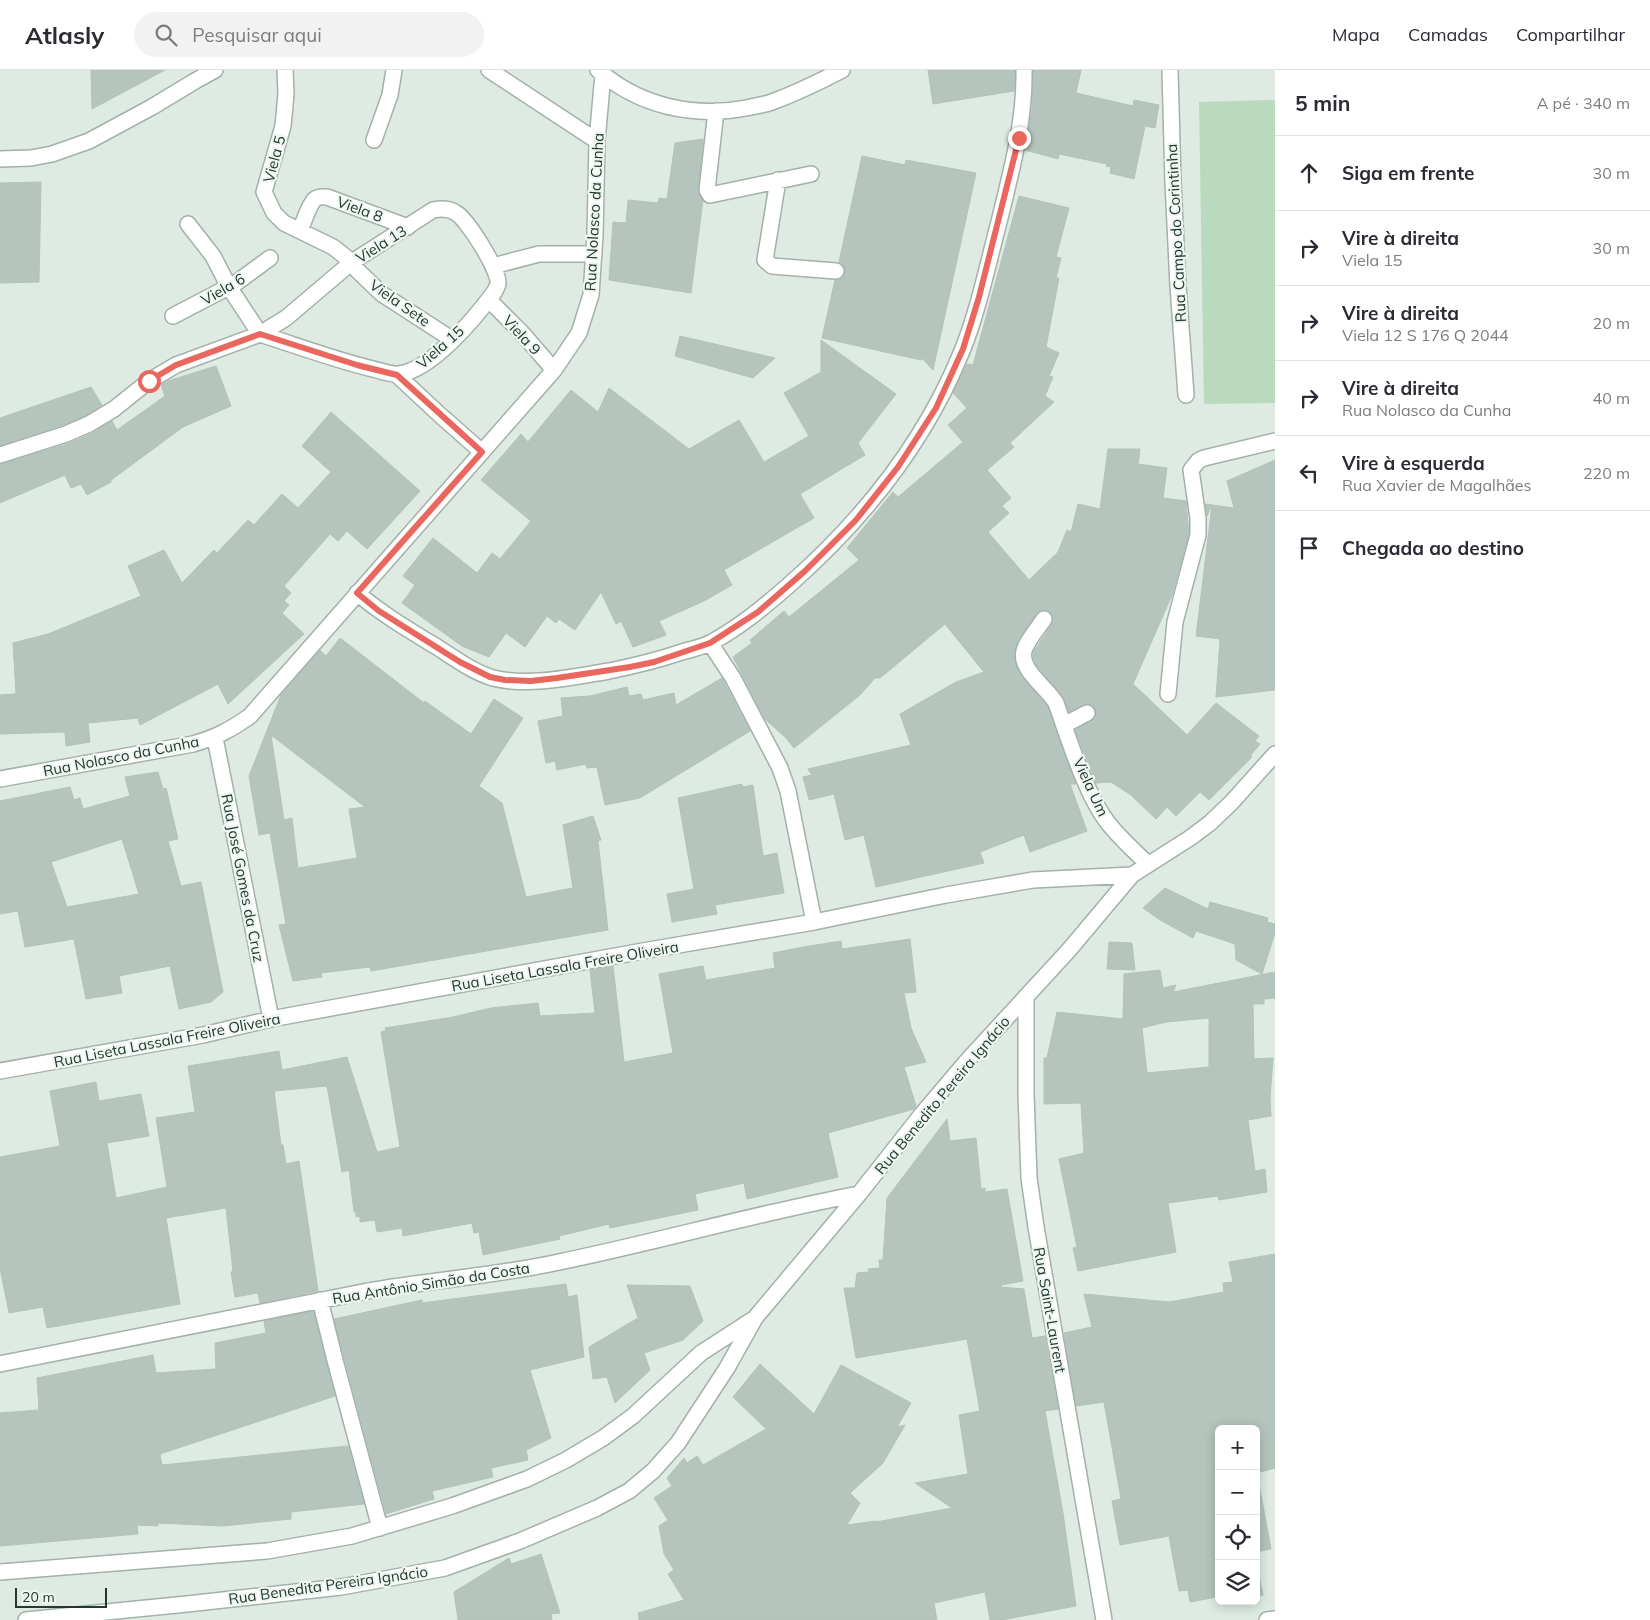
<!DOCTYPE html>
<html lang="pt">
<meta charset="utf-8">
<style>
:root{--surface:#fff;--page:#f2f2f3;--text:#2b2b33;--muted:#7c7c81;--line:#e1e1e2}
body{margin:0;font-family:Mulish,sans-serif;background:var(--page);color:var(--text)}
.controls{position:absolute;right:15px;bottom:15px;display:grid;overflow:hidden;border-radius:8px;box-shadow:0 2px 12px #0003}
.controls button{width:45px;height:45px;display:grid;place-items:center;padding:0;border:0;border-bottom:1px solid var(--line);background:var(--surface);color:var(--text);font:25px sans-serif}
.scale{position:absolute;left:15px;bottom:12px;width:92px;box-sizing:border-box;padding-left:5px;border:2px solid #21392e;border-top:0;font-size:14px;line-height:18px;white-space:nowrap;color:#21392e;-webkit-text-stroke:4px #f0f6f2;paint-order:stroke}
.stop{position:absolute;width:15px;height:15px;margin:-11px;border:4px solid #e9675e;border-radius:50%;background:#fff}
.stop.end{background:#e9675e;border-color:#fff;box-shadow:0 1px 5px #0008}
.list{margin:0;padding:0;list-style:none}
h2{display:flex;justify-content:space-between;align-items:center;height:65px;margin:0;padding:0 20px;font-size:21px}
h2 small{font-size:16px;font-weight:400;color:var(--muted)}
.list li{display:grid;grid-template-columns:32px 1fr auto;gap:15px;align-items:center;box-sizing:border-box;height:75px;padding:0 20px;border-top:1px solid var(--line)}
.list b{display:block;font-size:19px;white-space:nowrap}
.list p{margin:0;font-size:16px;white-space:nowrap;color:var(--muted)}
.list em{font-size:16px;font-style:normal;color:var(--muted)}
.icon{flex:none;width:28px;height:28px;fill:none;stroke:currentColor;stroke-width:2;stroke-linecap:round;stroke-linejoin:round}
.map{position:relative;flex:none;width:1275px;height:1550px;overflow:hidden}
header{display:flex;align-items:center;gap:30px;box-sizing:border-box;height:70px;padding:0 25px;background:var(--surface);border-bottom:1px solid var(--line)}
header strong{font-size:24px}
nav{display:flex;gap:28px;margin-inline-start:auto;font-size:18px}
.search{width:350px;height:45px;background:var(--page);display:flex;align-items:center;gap:12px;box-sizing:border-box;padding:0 18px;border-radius:28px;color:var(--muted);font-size:19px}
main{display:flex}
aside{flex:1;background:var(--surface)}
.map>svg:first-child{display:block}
.green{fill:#b9dabc}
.building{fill:#b5c4bc;stroke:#b2c3b9;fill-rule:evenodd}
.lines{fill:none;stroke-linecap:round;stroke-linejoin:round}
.minor-casing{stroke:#a2b1a9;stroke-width:18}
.minor{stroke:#fff;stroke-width:15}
.route{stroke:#e9675e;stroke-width:6}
.labels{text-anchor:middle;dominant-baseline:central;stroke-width:4.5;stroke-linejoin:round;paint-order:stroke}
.street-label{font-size:15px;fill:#21392e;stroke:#f0f6f2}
</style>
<header>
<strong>Atlasly</strong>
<div class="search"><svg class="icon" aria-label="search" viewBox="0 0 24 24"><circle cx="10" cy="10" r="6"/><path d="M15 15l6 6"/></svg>Pesquisar aqui</div>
<nav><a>Mapa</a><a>Camadas</a><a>Compartilhar</a></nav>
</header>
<main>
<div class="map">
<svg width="1275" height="1550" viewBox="0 0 1275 1550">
<rect width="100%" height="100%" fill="#dfeae3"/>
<path class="green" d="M1275 30V333L1204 334 1199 32Z"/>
<path class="building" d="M91 0H165L92 39Z
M928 0H1015L1014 21 933 34Z
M1033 0H1081L1076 23 1133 36 1134 30 1159 35 1155 58 1145 56 1134 109 1110 103 1111 97 1106 96 1107 94 1059 84 1058 89 1025 80 1032 39Z
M703 69 698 119 703 130 691 223 609 210 613 152 626 153 628 130 658 133 659 128 667 129 675 73Z
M862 86 905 95 906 90 976 103 933 300 922 288 921 290 822 268 835 210 840 209 845 202 844 197 839 192Z
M41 112 39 212 0 213V113Z
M1019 126 1069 138 1056 187 1061 188 1056 208H1059L1046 277 1059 283 1049 306 1053 307 1045 326 1054 332 1010 373 1014 377 987 400 1011 428 1002 436 1009 443 988 462 1029 510 1058 482 1067 460 1071 462 1078 434 1100 439 1108 379H1140L1138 394 1167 398 1163 428 1186 431 1189 464 1172 525 1133 614 1187 665 1216 633 1259 666 1255 671 1260 674 1250 686 1252 687 1209 730 1200 722 1176 746 1167 737 1156 749 1131 725 1111 712 1096 713 1075 660 1095 648 1096 644 1095 639 1092 635 1087 634 1069 642 1064 628 1036 595 1033 586 1034 581 1052 554 1053 549 1050 542 1040 540 1036 544 1018 570 1014 583 1016 595 1021 606 1048 637 1076 714H1070L1087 761 1030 782 1024 765 980 782 984 793 876 817 864 765 845 770 834 724 809 730 803 707 812 705 808 699 911 675 900 644 956 612 984 602 945 554 880 608H875L860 625 794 678 786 668 765 649 733 587 752 573 750 570 784 541 789 547 859 490 847 478 893 422 898 427 963 372 948 355 967 338 953 323 967 294 973 295Z
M680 266 775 288 753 308 675 286Z
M821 270 896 324 858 373 865 385 800 424 814 448 724 500 732 515 704 531 659 551 666 565 633 577 621 551 616 554 601 522 575 560 559 549 556 553 547 546 525 577 506 563 489 587 462 576 402 533 415 515 403 506 433 468 477 503 492 483 500 489 531 451 481 410 521 364 528 372 571 320 598 342 609 318 689 379 739 350 764 392 809 366 784 323 821 302Z
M216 296 231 336 183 357 111 410V412L87 425 81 414 71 418 65 405 0 433V394L70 373 93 363 112 351 117 360 165 326 161 315 168 311Z
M91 317 102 335 85 346 63 355 0 375V348Z
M331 342 420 421 367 479 347 461 338 471 330 464 284 516 291 523 284 531 289 535 282 543 304 564 228 634 218 614 140 655 138 648 88 653 90 672 66 676 65 662 0 664V625L16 624 13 573 48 564 141 526 128 496 164 480 182 513 214 480 217 483 248 450 254 455 282 424 298 438 331 402 302 376Z
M1275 390V620L1216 627 1220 569 1196 566 1212 435 1207 446 1205 434 1234 438 1227 411Z
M340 568 424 633 425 631 471 664 494 629 523 648 479 716 502 733 526 827 573 818 563 755 593 746 601 770 598 771 608 860 371 901 370 897 321 903 322 907 293 911 279 855 286 854 270 763 259 765 249 706 281 625 320 580 326 586ZM271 665 365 737 349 739 357 788 298 798 292 748 284 750Z
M722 608 750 661 640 728 605 735 597 697 587 698 586 694 557 700 555 691 546 693 538 651 563 646 561 628 590 626 627 617 629 626 641 624 643 630 674 623 676 635Z
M158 702 163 719 166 718 178 769 168 771 181 816 201 812 223 922 211 932 179 939 170 896 119 906 122 923 86 929 74 869 25 877 18 841 0 844V731L70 717 74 730 80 728 83 739 130 726 125 707ZM122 769 139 824 67 837 51 792Z
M742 714V717L753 715 763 786 777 783 784 823 715 835 717 844 672 852 667 824 694 819 678 728Z
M1165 818 1208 839 1210 832 1268 848 1267 852 1275 854V863L1262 904 1236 890 1235 874 1196 861 1193 868 1160 850 1143 838Z
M910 869 916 922 904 923 911 958 926 992 904 997 916 1036 914 1039 828 1063 838 1107 747 1129 744 1113 695 1124 698 1140 610 1158 609 1154 559 1166 560 1169 483 1185 479 1162 474 1163 472 1153 403 1166 402 1158 377 1162 375 1150 360 1152V1146L356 1147V1142H354L349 1100 342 1102 327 1016 274 1021 281 1075H283L286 1094 299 1091 318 1221 260 1233 258 1223 235 1227 231 1202 233 1201 226 1138 166 1148 180 1234 47 1258 43 1237 9 1243 0 1198V1087L60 1076 50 1021 96 1012 99 1031 141 1024 149 1066 107 1073 116 1128 167 1117 156 1048 195 1042 188 996 279 981 282 1000 347 987 377 1082 400 1077 381 962 386 961 385 958 453 947 491 938 538 933 540 946 595 943 590 900 613 896 624 992 673 983 659 904 703 896 706 910 775 898 773 883 803 877 841 871 842 879Z
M1109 872 1132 873 1135 900 1107 899Z
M1160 900 1163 918 1176 915 1173 922 1275 902V928L1264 929V934H1253L1254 989 1273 988 1270 1028 1271 1046 1248 1050 1255 1101 1265 1099 1267 1122 1219 1130 1218 1126 1168 1133 1176 1182 1078 1201 1073 1178 1077 1177 1059 1089 1084 1083 1081 1033 1044 1034V988H1047L1057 942 1123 949 1124 904ZM1209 948V997L1147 1003 1142 958 1166 952Z
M947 1049 950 1071 976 1068 981 1119 985 1118V1122L1007 1119 1023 1211 1001 1215V1217L1024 1219 1032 1268 1045 1266 1058 1339 1045 1341 1063 1443 1076 1536 1002 1550H990L985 1522 934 1533 937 1550H639L638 1543 684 1530 668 1504 674 1500 664 1484 659 1456 668 1450 654 1428 672 1416 667 1408 684 1388 687 1393 697 1386 703 1395 766 1359 733 1327 760 1294 814 1344 841 1295 911 1333 897 1357 905 1355 883 1393 850 1423 860 1433 847 1455 876 1451V1452L952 1438 915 1413 968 1404 959 1345 980 1341 967 1269 856 1288 844 1218H855L857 1203 869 1202 868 1199 880 1198 879 1190H883L887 1128Z
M1275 1184V1398L1257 1403 1271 1479 1256 1482V1359H1219V1531H1227L1218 1533 1217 1527 1190 1532 1188 1520 1179 1521 1169 1466 1120 1475 1112 1431 1121 1429 1104 1332 1076 1336 1064 1263 1092 1257 1084 1224 1169 1232 1224 1222 1223 1213 1233 1212 1229 1192Z
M566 1214 568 1227 577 1225 584 1287 530 1300 551 1368 526 1380 528 1390 491 1398 493 1407 432 1421 434 1429 386 1444 334 1249 422 1230V1233Z
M627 1215 690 1216 703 1251 683 1270 644 1283 650 1300 615 1333 607 1307 593 1309 589 1277 638 1248Z
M313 1241 335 1326 160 1384 162 1395 348 1376 364 1434 291 1442V1449L223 1456 158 1453V1456L137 1455 138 1464 0 1476V1343L39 1340 37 1308 153 1285 156 1303 216 1299 215 1273 266 1263 264 1251Z
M541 1484 560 1543 551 1544 552 1550H458L454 1522 509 1488 511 1494Z
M1256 1491 1263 1525 1256 1526Z"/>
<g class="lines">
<defs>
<path id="minor" d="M285 0 286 24 283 56 264 122 274 143 284 153 333 177 352 192 358 201 382 224 453 270
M489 0 597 71
M598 0C639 36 693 48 746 38 754 36 764 35 772 32 796 23 819 12 842 0
M1170 0 1173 112 1178 216 1186 325
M716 41 707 120 710 125 811 104
M374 70 390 25 394 0
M0 89 31 88 52 84 89 71 152 37 195 11 215 0
M778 110 765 190 772 196 836 201
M188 154 213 186 229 217 260 264
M300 160C304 152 309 134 315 129 318 126 323 127 327 127L408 157
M493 196 539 184H594
M489 230 521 262 554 300
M173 246 236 213 270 188
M397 305 440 345 482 382
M0 385 66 364 89 354 114 339 149 311 176 295 260 264 286 248 352 192 433 140C442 138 449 138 456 143 467 149 500 201 498 214 498 216 496 218 495 221 476 247 432 300 399 304 391 305 381 301 373 299 335 290 298 276 260 264
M357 523C382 544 409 560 437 577 454 588 473 602 493 608 529 617 573 607 609 601 634 596 658 590 682 582 692 579 703 577 712 572 740 557 765 536 789 515 863 450 925 372 962 281 978 242 988 193 999 152 1011 102 1025 52 1024 0
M1044 549C1038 558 1029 568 1025 578 1016 598 1047 617 1056 633 1069 669 1085 723 1108 753 1120 768 1134 781 1148 794
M710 573 733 608 780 698 788 721 814 852
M1168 624 1175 552 1198 465V448L1191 400 1198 391 1204 388 1275 371
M1064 655 1087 643
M215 668 271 949
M0 709 193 674C217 667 230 660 250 646L554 300 579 263 591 225 595 165 597 71 603 4
M1026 927V1024L1029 1108 1036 1157 1104 1550
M0 1001 203 965 271 949 643 881 814 852 946 825 1033 810 1132 805
M320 1230 336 1294 380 1458
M0 1294 368 1221C431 1210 496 1206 559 1192 660 1171 758 1143 859 1124
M0 1502 267 1481 352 1466 452 1436 527 1409 566 1390 603 1368 633 1346 701 1283 752 1250
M26 1550 187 1534 341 1517 445 1498 520 1471 597 1438 629 1421 653 1401 678 1373 727 1298 755 1248 859 1124 922 1044 966 992 1069 880 1132 805 1190 768 1210 753 1231 733 1275 684
M1267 1550 1275 1549"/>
</defs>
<use href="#minor" class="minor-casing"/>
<use href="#minor" class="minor"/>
</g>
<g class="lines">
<path class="route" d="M149 311 176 295 260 264 357 295 397 305 482 382 357 523 379 541 460 592 490 607 505 610 531 611 557 608 630 597 654 592 710 573 758 542 805 501 856 450 898 397 936 338 963 279 979 227 1019 68"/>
</g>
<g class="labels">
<g class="street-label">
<text transform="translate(274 89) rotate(-75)">Viela 5</text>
<text transform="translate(360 139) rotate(20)">Viela 8</text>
<text transform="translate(594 142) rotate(-87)">Rua Nolasco da Cunha</text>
<text transform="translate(1176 163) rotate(-93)">Rua Campo do Corintinha</text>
<text transform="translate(381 174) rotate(-32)">Viela 13</text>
<text transform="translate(223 219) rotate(-30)">Viela 6</text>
<text transform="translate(400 233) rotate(35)">Viela Sete</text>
<text transform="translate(522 265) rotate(47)">Viela 9</text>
<text transform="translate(440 277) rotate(-41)">Viela 15</text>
<text transform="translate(121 686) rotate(-11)">Rua Nolasco da Cunha</text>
<text transform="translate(1091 717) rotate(65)">Viela Um</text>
<text transform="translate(243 808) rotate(79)">Rua José Gomes da Cruz</text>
<text transform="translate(565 896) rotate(-10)">Rua Liseta Lassala Freire Oliveira</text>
<text transform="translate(167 970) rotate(-11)">Rua Liseta Lassala Freire Oliveira</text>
<text transform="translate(942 1025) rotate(-50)">Rua Benedito Pereira Ignácio</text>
<text transform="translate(431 1213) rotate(-9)">Rua Antônio Simão da Costa</text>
<text transform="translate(1050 1240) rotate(80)">Rua Saint-Laurent</text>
<text transform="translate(328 1515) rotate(-8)">Rua Benedita Pereira Ignácio</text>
</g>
</g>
</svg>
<div class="controls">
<button>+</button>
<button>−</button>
<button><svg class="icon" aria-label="locate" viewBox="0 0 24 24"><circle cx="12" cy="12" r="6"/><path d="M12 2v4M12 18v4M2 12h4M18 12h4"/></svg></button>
<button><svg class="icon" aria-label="layers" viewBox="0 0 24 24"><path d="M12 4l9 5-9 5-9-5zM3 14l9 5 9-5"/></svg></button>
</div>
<div class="scale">20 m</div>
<div class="stop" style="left:149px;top:311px"></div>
<div class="stop end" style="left:1019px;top:68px"></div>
</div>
<aside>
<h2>5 min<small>A pé · 340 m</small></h2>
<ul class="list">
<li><svg class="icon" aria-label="ahead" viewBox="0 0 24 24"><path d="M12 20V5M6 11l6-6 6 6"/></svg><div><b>Siga em frente</b></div><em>30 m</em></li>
<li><svg class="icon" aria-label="right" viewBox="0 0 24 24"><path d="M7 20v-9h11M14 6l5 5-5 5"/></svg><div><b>Vire à direita</b><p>Viela 15</p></div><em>30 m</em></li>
<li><svg class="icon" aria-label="right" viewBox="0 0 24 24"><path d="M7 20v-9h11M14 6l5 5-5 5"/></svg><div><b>Vire à direita</b><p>Viela 12 S 176 Q 2044</p></div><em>20 m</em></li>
<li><svg class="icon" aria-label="right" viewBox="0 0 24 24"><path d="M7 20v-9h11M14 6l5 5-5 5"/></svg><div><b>Vire à direita</b><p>Rua Nolasco da Cunha</p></div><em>40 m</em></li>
<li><svg class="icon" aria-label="left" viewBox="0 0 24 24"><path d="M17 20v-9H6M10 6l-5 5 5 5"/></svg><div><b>Vire à esquerda</b><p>Rua Xavier de Magalhães</p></div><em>220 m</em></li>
<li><svg class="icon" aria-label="arrive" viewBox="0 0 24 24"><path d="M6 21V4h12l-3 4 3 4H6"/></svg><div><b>Chegada ao destino</b></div></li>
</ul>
</aside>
</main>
